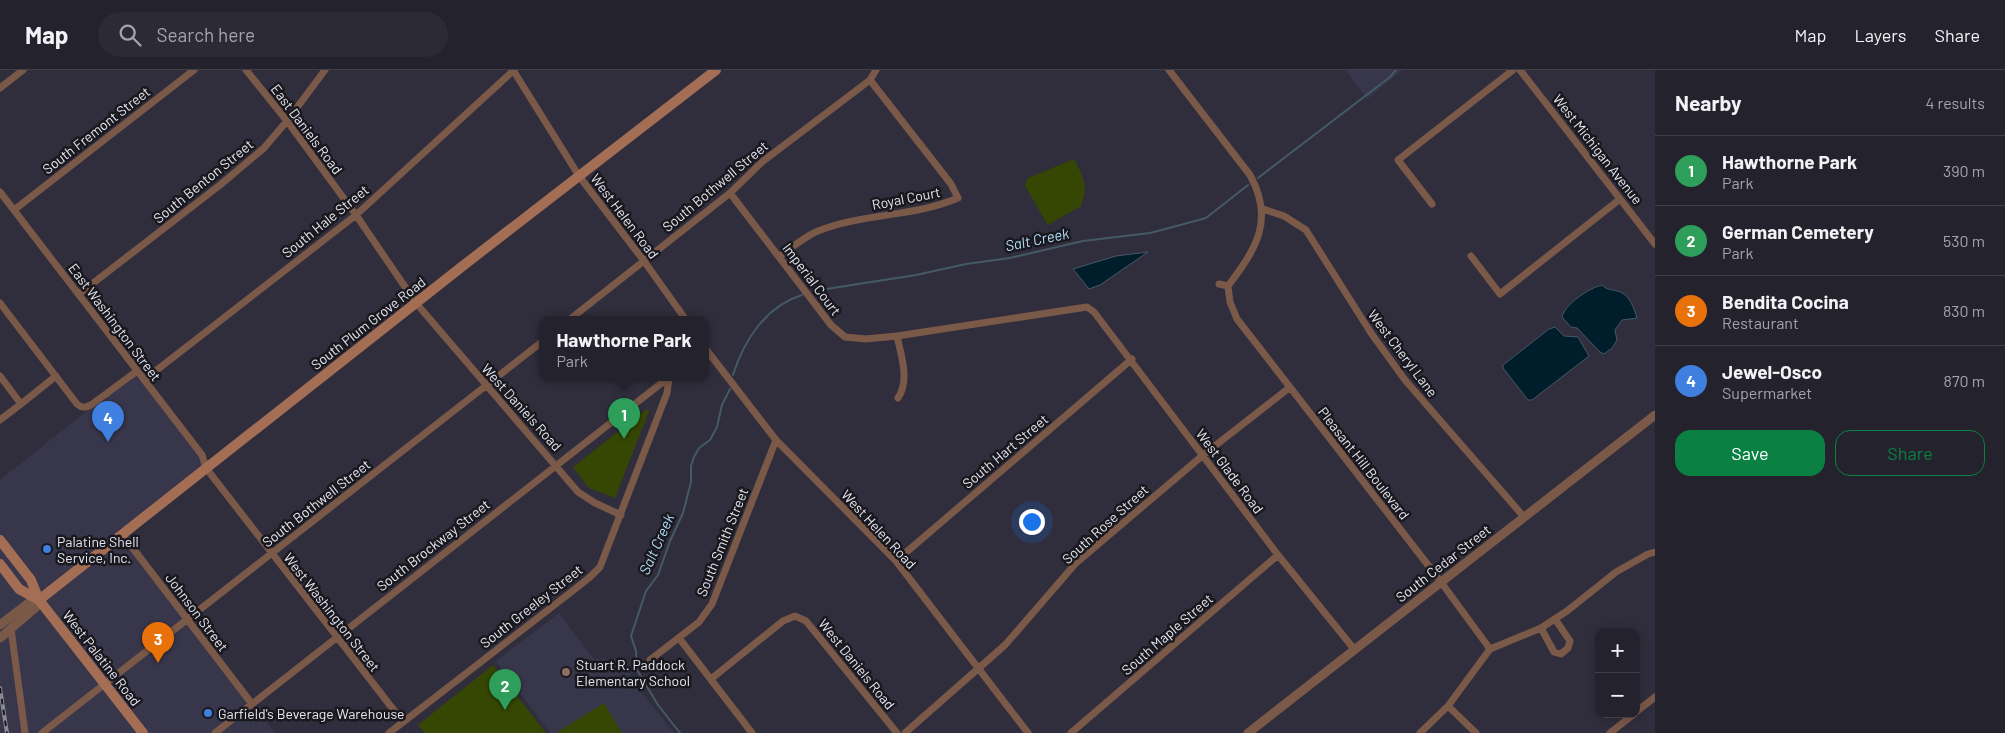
<!DOCTYPE html>
<meta charset="utf-8">
<style>
:root{--surface:#24222d;--page:#2c2a35;--text:#f1f3f6;--muted:#a3a4aa;--line:#413f49;--accent:#0b8043}
body{margin:0;font-family:Barlow,sans-serif;background:var(--page);color:var(--text)}
.controls{position:absolute;right:15px;bottom:15px;display:grid;overflow:hidden;border-radius:10px;box-shadow:0 2px 12px #0003}
.controls button{width:45px;height:45px;display:grid;place-items:center;padding:0;border:0;border-bottom:1px solid var(--line);background:var(--surface);color:var(--text);font:25px sans-serif}
.you{position:absolute;left:1031px;top:451px;width:18px;height:18px;margin:-12px;border:4px solid #fff;border-radius:50%;background:#1a73e8;box-shadow:0 0 0 8px #1a73e833}
.badge{display:grid;place-items:center;width:32px;height:32px;border-radius:50%;background:var(--accent);color:#fff;font-size:16px;font-weight:700}
.pin{position:absolute;translate:-50% -41px;filter:drop-shadow(0 1px 2px #0008)}
.pin::after{content:'';position:absolute;top:26px;width:18px;height:15px;background:inherit;clip-path:polygon(0 0,100% 0,50% 100%)}
.popup{position:absolute;left:539px;top:246px;width:170px;height:65px;box-sizing:border-box;display:grid;place-content:center;border-radius:10px;background:var(--surface);filter:drop-shadow(0 1px 4px #0005);font-size:16px;white-space:nowrap;color:var(--muted)}
.popup b{font-size:19px;color:var(--text)}
.popup::after{content:'';position:absolute;left:50%;top:100%;margin-left:-10px;border:10px solid transparent;border-top-color:var(--surface)}
.list{margin:0;padding:0;list-style:none}
h2{display:flex;justify-content:space-between;align-items:center;height:65px;margin:0;padding:0 20px;font-size:21px}
h2 small{font-size:16px;font-weight:400;color:var(--muted)}
.list li{display:grid;grid-template-columns:32px 1fr auto;gap:15px;align-items:center;box-sizing:border-box;height:70px;padding:0 20px;border-top:1px solid var(--line)}
.list b{display:block;font-size:19px;white-space:nowrap}
.list p{margin:0;font-size:16px;white-space:nowrap;color:var(--muted)}
.list em{font-size:16px;font-style:normal;color:var(--muted)}
.actions{display:flex;gap:10px;padding:15px 20px}
.actions a{flex:1;padding:11px 0;border:1px solid var(--accent);border-radius:15px;text-align:center;font-size:18px;color:var(--accent)}
.actions .main{background:var(--accent);color:#fff}
.icon{flex:none;width:28px;height:28px;fill:none;stroke:currentColor;stroke-width:2;stroke-linecap:round;stroke-linejoin:round}
.map{position:relative;flex:none;width:1655px;height:663px;overflow:hidden}
header{display:flex;align-items:center;gap:30px;box-sizing:border-box;height:70px;padding:0 25px;background:var(--surface);border-bottom:1px solid var(--line)}
header strong{font-size:24px}
nav{display:flex;gap:28px;margin-inline-start:auto;font-size:18px}
.search{width:350px;height:45px;background:var(--page);display:flex;align-items:center;gap:12px;box-sizing:border-box;padding:0 18px;border-radius:28px;color:var(--muted);font-size:19px}
main{display:flex}
aside{flex:1;background:var(--surface)}
.map>svg:first-child{display:block}
.built{fill:#38364a}
.green{fill:#354703}
.water{fill:#001d2c;stroke:#455967}
.lines{fill:none;stroke-linecap:round;stroke-linejoin:round}
.stream{stroke:#455967;stroke-width:2}
.minor{stroke:#7b5949;stroke-width:7}
.tertiary{stroke:#7b5949;stroke-width:9}
.secondary{stroke:#a46e55;stroke-width:10}
.rail-casing{stroke:#8a8995;stroke-width:4}
.rail{stroke:#18181e;stroke-width:2;stroke-dasharray:5.5;stroke-linecap:butt}
.shop-dot{fill:#3f7fe0;stroke:#18181e;stroke-width:2}
.education-dot{fill:#8d6e63;stroke:#18181e;stroke-width:2}
.labels{text-anchor:middle;dominant-baseline:central;stroke-width:5;stroke-linejoin:round;paint-order:stroke}
.street-label{font-size:14px;fill:#e7e6f0;stroke:#18181e}
.poi-label{font-size:14px;fill:#e7e6f0;stroke:#18181e;text-anchor:start}
.water-label{font-size:15px;font-style:italic;fill:#b3def9;stroke:#18181e}
</style>
<header>
<strong>Map</strong>
<div class="search"><svg class="icon" aria-label="search" viewBox="0 0 24 24"><circle cx="10" cy="10" r="6"/><path d="M15 15l6 6"/></svg>Search here</div>
<nav><a>Map</a><a>Layers</a><a>Share</a></nav>
</header>
<main>
<div class="map">
<svg width="1655" height="663" viewBox="0 0 1655 663">
<rect width="100%" height="100%" fill="#302e3c"/>
<path class="built" d="M1345 0H1403L1367 29Z
M137 301 202 385 206 398 122 464 275 663H0V410Z
M559 543 594 589 624 590 633 612 674 663H550L496 591Z"/>
<path class="green" d="M1074 89C1084 108 1088 114 1081 136L1048 155 1025 116 1028 108Z
M647 339 649 341 615 428 589 418 573 397Z
M493 595 546 663H425L418 655Z
M604 633 622 663H558L559 661Z"/>
<path class="water" d="M1148 182 1100 215 1089 219 1073 199 1116 186Z
M1602 215C1607 220 1610 219 1617 221 1629 223 1634 238 1637 248L1622 250 1615 260 1617 270 1612 278 1604 284 1600 282 1577 258 1571 257 1562 247C1565 234 1589 218 1602 215Z
M1555 257 1564 266 1578 267 1589 286 1532 330H1528L1503 298V295L1549 259Z"/>
<g class="lines">
<path class="stream" d="M1258 108 1390 7 1396 0
M820 220 916 205 966 194 1010 188 1083 171 1150 163 1184 154 1206 148 1248 115
M733 305C744 270 766 236 802 225
M680 663 658 635 637 600 636 581 631 566 646 521 658 505 670 471 683 443 691 412V396L694 387 699 378 710 370 717 357 722 335 730 319"/>
<path class="minor" d="M246 0 287 51 356 145 416 233 578 422 595 433 621 445
M513 0 579 106 644 191 686 250
M1169 0 1250 105C1275 150 1256 179 1228 216L1230 232 1237 249 1435 504 1490 579
M1520 0 1655 174
M0 18 23 0
M0 122 202 385 206 398 403 652
M730 123 831 255 845 267 866 269 897 266 1087 237 1094 242 1278 485 1354 579
M1432 134 1398 90 1513 0
M1263 139 1284 146 1306 160 1371 263 1405 310 1524 447
M14 140 194 0
M1471 186 1500 224 1620 129
M779 187C791 178 804 167 818 161 863 143 914 147 958 128L951 114 870 10
M1219 214 1228 216
M79 224 220 115 264 78 287 51 325 0
M0 233 77 334C82 338 85 338 91 335L137 301
M569 250 730 123 762 92 870 10 876 0
M897 266C901 285 910 310 898 328
M705 278 776 370 896 491 1028 663
M0 306 21 334 56 306
M144 310 356 145 514 0
M0 350 21 334
M122 464 252 634
M896 491 1132 289
M1541 558 1554 582 1561 584 1568 578 1570 571 1555 549
M11 559 25 663
M679 568 752 663
M650 590 699 552 712 534 776 370
M711 609 783 551 795 546 806 551 897 663
M1448 636 1476 663
M1636 642 1655 627
M42 663 543 271
M215 663 668 308
M389 663 575 519 590 507 600 497 667 323 669 308
M905 663 1005 575 1076 493 1202 386 1289 318
M1071 663 1278 485
M1420 663 1448 636 1490 579 1541 558 1567 541 1616 502 1648 484 1655 482
M1610 663 1634 644"/>
<path class="tertiary" d="M0 555 31 531 39 530
M0 568 36 537 39 530
M1248 663 1655 345"/>
<path class="secondary" d="M0 470 31 510 39 530 143 663
M0 494 19 519 39 530
M39 530 464 195 716 0"/>
<defs>
<path id="rail" d="M0 618 7 663"/>
</defs>
<use href="#rail" class="rail-casing"/>
<use href="#rail" class="rail"/>
</g>
<g class="shop-dot">
<circle cx="47" cy="479" r="5"/>
<circle cx="208" cy="643" r="5"/>
</g>
<circle class="education-dot" cx="566" cy="602" r="5"/>
<g class="labels">
<g class="street-label">
<text transform="translate(307 59) rotate(53)">East Daniels Road</text>
<text transform="translate(96 60) rotate(-38)">South Fremont Street</text>
<text transform="translate(1598 79) rotate(52)">West Michigan Avenue</text>
<text transform="translate(203 111) rotate(-39)">South Benton Street</text>
<text transform="translate(715 116) rotate(-40)">South Bothwell Street</text>
<text transform="translate(906 128) rotate(-11)">Royal Court</text>
<text transform="translate(625 146) rotate(53)">West Helen Road</text>
<text transform="translate(325 151) rotate(-39)">South Hale Street</text>
<text transform="translate(812 209) rotate(53)">Imperial Court</text>
<text transform="translate(115 252) rotate(53)">East Washington Street</text>
<text transform="translate(368 253) rotate(-38)">South Plum Grove Road</text>
<text transform="translate(1403 283) rotate(53)">West Cheryl Lane</text>
<text transform="translate(522 337) rotate(48)">West Daniels Road</text>
<text transform="translate(1005 381) rotate(-40)">South Hart Street</text>
<text transform="translate(1364 393) rotate(52)">Pleasant Hill Boulevard</text>
<text transform="translate(1230 401) rotate(53)">West Glade Road</text>
<text transform="translate(316 433) rotate(-38)">South Bothwell Street</text>
<text transform="translate(1105 454) rotate(-42)">South Rose Street</text>
<text transform="translate(879 459) rotate(47)">West Helen Road</text>
<text transform="translate(722 472) rotate(-68)">South Smith Street</text>
<text transform="translate(433 475) rotate(-38)">South Brockway Street</text>
<text transform="translate(1443 493) rotate(-38)">South Cedar Street</text>
<text transform="translate(531 536) rotate(-38)">South Greeley Street</text>
<text transform="translate(197 542) rotate(53)">Johnson Street</text>
<text transform="translate(332 542) rotate(52)">West Washington Street</text>
<text transform="translate(1167 564) rotate(-41)">South Maple Street</text>
<text transform="translate(102 588) rotate(52)">West Palatine Road</text>
<text transform="translate(857 594) rotate(51)">West Daniels Road</text>
</g>
<g class="poi-label">
<text x="57" y="471">Palatine Shell<tspan x="57" dy="16">Service, Inc.</tspan></text>
<text x="576" y="594">Stuart R. Paddock<tspan x="576" dy="16">Elementary School</tspan></text>
<text x="218" y="643">Garfield's Beverage Warehouse</text>
</g>
<g class="water-label">
<text transform="translate(1037 169) rotate(-12)">Salt Creek</text>
<text transform="translate(656 474) rotate(-66)">Salt Creek</text>
</g>
</g>
</svg>
<div class="controls">
<button>+</button>
<button>−</button>
</div>
<div class="you"></div>
<div class="pin badge" style="left:624px;top:369px;background:#2e9e5b">1</div>
<div class="popup"><b>Hawthorne Park</b>Park</div>
<div class="pin badge" style="left:505px;top:640px;background:#2e9e5b">2</div>
<div class="pin badge" style="left:158px;top:593px;background:#e8710a">3</div>
<div class="pin badge" style="left:108px;top:372px;background:#3f7fe0">4</div>
</div>
<aside>
<h2>Nearby<small>4 results</small></h2>
<ul class="list">
<li><span class="badge" style="background:#2e9e5b">1</span><div><b>Hawthorne Park</b><p>Park</p></div><em>390 m</em></li>
<li><span class="badge" style="background:#2e9e5b">2</span><div><b>German Cemetery</b><p>Park</p></div><em>530 m</em></li>
<li><span class="badge" style="background:#e8710a">3</span><div><b>Bendita Cocina</b><p>Restaurant</p></div><em>830 m</em></li>
<li><span class="badge" style="background:#3f7fe0">4</span><div><b>Jewel-Osco</b><p>Supermarket</p></div><em>870 m</em></li>
</ul>
<div class="actions"><a class="main">Save</a><a>Share</a></div>
</aside>
</main>
